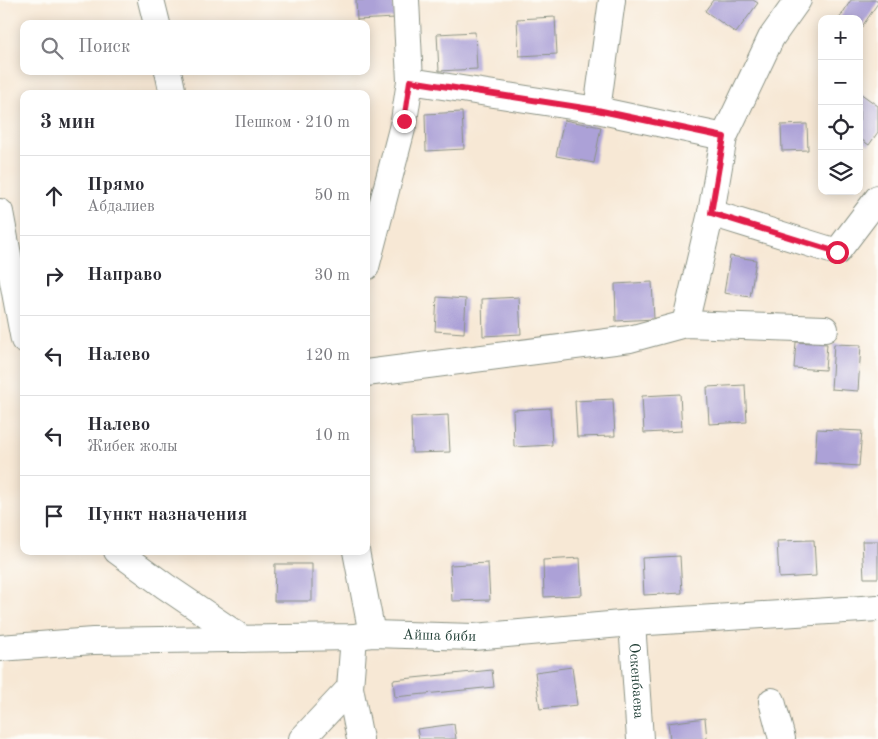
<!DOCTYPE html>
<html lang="ru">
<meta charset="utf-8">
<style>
:root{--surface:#fff;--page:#f7f7f7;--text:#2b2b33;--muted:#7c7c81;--line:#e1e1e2}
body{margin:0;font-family:"Old Standard TT",serif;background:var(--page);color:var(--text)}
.controls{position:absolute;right:15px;top:15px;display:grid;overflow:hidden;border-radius:10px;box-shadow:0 2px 12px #0003}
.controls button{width:45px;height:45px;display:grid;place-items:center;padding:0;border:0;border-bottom:1px solid var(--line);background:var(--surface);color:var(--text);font:25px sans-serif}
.stop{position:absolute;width:15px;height:15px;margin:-11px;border:4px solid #e11d48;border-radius:50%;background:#fff}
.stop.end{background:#e11d48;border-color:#fff;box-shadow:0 1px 5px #0008}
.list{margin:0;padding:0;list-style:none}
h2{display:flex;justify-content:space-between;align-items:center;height:65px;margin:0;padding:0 20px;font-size:21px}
h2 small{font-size:16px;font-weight:400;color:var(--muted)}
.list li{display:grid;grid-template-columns:32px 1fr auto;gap:15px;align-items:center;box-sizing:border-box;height:80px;padding:0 20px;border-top:1px solid var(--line)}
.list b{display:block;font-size:19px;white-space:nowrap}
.list p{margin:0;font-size:16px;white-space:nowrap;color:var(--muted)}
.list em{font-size:16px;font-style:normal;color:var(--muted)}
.icon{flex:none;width:28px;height:28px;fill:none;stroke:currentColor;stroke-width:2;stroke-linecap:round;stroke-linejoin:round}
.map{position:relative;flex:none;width:878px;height:739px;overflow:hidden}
.search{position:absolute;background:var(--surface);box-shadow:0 2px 12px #0003;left:20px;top:20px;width:350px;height:55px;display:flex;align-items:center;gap:12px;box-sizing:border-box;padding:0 18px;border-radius:10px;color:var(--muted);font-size:19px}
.panel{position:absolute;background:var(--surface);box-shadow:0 2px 12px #0003;left:20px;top:90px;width:350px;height:465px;border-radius:10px}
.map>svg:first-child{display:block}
.building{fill:#aca1d7}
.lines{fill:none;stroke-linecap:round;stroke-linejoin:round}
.minor-casing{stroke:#8b9284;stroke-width:28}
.minor{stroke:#fff;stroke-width:26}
.route{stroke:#e11d48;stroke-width:6}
.labels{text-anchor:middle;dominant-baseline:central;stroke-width:4.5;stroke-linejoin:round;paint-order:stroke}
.street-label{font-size:15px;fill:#1f3d34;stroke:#fdfcf7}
</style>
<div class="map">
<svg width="878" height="739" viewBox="0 0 878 739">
<rect width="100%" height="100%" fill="#fdfcf7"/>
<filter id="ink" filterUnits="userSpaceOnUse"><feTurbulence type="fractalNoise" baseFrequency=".02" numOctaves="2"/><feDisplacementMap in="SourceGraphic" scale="10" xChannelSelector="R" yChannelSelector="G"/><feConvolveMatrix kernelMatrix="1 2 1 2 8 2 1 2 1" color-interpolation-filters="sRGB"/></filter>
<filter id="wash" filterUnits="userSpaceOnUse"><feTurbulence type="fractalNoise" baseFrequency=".0096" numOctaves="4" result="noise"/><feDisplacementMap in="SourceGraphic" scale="20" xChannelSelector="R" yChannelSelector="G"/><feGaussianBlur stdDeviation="1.12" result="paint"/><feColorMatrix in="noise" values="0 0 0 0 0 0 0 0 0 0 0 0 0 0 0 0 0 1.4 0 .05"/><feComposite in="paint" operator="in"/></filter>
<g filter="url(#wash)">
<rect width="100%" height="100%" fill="#f7e8d5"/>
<g id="blocks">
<path class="building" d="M356 0H393L395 18 357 20Z
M713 0H753L758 3 736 33 705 11Z
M851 0H878V3L859 31V19H839Z
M555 17 557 54 519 56 517 19Z
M475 32 477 69 439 71 437 34Z
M860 93 878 106V132L869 145 859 138Z
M462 112 464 149 426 151 425 114Z
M564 120 601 127 594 163 556 156Z
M807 124 808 150 782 151 781 125Z
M730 256 756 260 750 297 724 293Z
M652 282 654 319 616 321 615 284Z
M437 297 466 299 464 333 435 331Z
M519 297 521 334 483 336 482 299Z
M796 342 827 344 825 370 794 368Z
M834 344 861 345 858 391 831 389Z
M745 385 747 422 709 424 707 387Z
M680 394 682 431 644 433 642 396Z
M613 399 615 436 577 437 575 401Z
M550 408 552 445 514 447 513 410Z
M448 415 450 452 412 453 411 417Z
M817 429 862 431 859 466 815 463Z
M814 540 816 576 779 578 777 541Z
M862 541H878V578H864Z
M680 556 682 593 644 595 642 558Z
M580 558 582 595 544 597 543 560Z
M488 563 490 600 452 601 450 565Z
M275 564H312V601H274Z
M572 667 577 705 540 709 535 672Z
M492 670 494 687 395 697 393 680Z
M705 718 707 739H670L668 723Z
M454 724 456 739H419L417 729Z"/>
</g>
</g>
<g filter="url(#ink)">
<use href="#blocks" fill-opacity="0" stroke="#8b9284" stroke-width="1"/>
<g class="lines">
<defs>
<g id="minor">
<path d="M151 0 157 24"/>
<path d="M168 71 173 94"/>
<path d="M410 81 597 110 724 137"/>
<path d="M597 110 612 0"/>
<path d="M0 212 24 340"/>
<path d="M711 213 837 252 878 198"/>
<path d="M366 267 404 121 410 81 406 0"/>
<path d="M685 324 711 213 724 137 771 38 798 0"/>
<path d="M366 373 630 339 685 324 825 329"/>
<path d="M117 551 165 586 243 639"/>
<path d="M356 551 372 634"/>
<path id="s1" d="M632 623 640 739"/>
<path d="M354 637 350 688 360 739"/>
<path id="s2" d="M0 648 93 641 354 637 372 634 474 637 632 623 878 608"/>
<path d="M772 701 782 739"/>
<path d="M302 739 350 688"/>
</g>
</defs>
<use href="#minor" class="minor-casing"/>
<use href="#minor" class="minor"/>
</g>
</g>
<g class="lines" filter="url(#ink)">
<path class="route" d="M404 121 410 81 597 110 724 137 711 213 837 252"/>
</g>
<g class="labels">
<g class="street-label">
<text stroke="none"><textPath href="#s2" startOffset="440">Айша биби</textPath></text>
<text stroke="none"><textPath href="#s1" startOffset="58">Оскенбаева</textPath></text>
</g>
</g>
</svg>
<div class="controls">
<button>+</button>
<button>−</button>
<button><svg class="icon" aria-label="locate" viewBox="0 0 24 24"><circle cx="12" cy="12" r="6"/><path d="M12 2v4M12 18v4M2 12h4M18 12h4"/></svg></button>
<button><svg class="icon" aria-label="layers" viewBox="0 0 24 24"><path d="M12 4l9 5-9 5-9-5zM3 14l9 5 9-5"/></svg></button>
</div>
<div class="stop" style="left:837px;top:252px"></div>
<div class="stop end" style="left:404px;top:121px"></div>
<div class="search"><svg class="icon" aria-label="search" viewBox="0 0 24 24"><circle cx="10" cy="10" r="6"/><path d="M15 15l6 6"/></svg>Поиск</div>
<section class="panel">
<h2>3 мин<small>Пешком · 210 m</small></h2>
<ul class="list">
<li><svg class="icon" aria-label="ahead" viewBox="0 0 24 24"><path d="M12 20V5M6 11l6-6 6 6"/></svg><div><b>Прямо</b><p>Абдалиев</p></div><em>50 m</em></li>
<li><svg class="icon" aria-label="right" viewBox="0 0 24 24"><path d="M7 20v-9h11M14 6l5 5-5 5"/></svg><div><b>Направо</b></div><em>30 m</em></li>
<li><svg class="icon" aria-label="left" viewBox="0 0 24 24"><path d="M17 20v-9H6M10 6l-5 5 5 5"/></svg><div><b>Налево</b></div><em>120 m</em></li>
<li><svg class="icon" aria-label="left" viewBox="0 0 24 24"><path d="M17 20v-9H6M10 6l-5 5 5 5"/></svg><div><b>Налево</b><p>Жибек жолы</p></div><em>10 m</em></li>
<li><svg class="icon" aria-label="arrive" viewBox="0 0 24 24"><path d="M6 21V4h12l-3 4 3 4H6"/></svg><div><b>Пункт назначения</b></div></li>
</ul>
</section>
</div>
